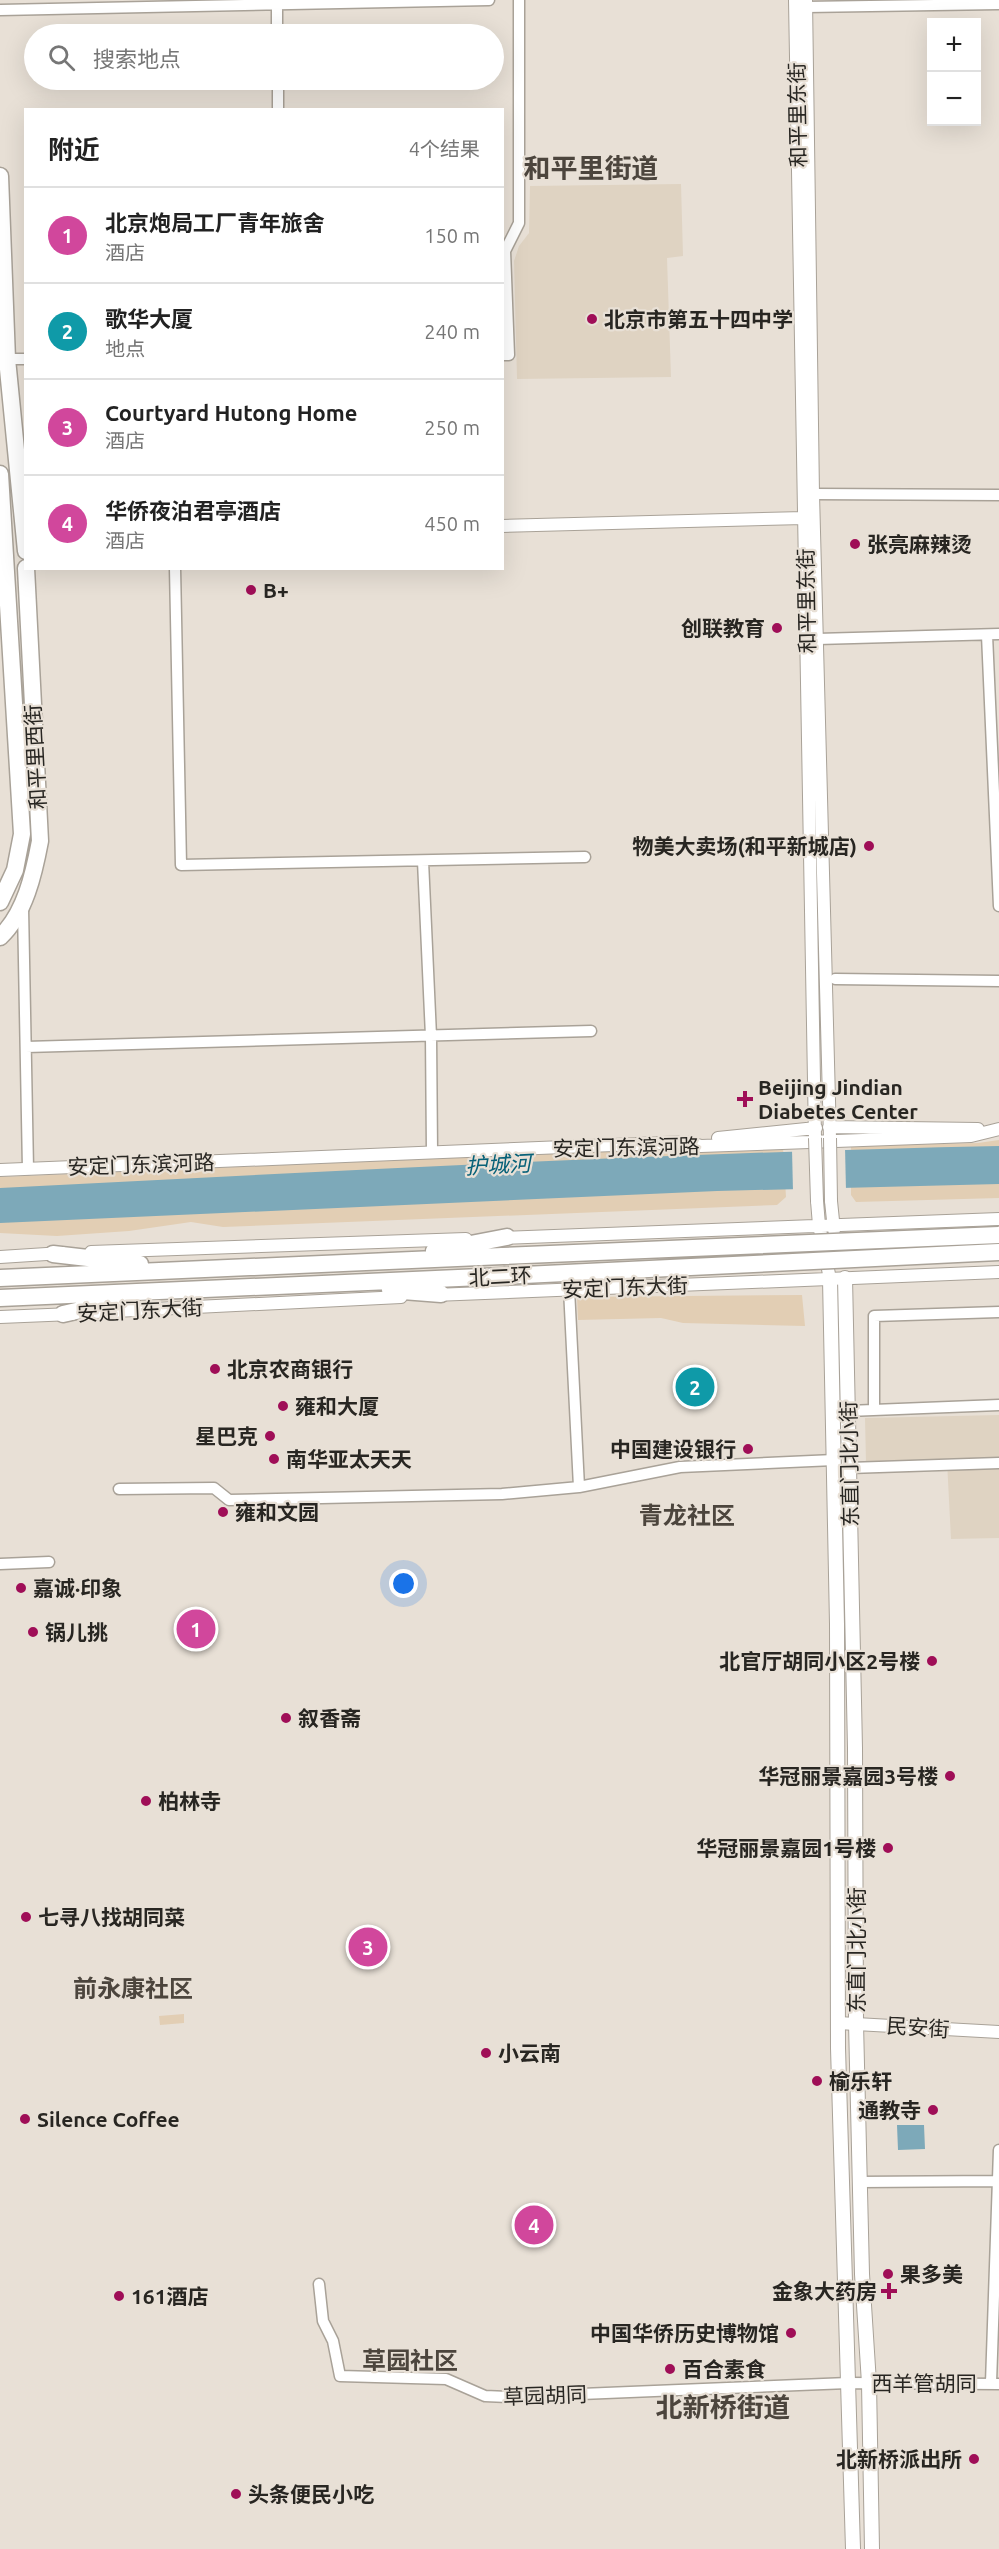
<!DOCTYPE html>
<html lang="zh">
<meta charset="utf-8">
<style>
:root{--surface:#fff;--page:#f6f6f6;--text:#222;--muted:#767676;--line:#e0e0e0;--accent:#111827}
body{margin:0;font-family:Ubuntu,"Noto Sans SC",sans-serif;background:var(--page);color:var(--text)}
.controls{position:absolute;right:18px;top:18px;display:grid;overflow:hidden;border-radius:0px;box-shadow:0 6px 24px #0002}
.controls button{width:54px;height:54px;display:grid;place-items:center;padding:0;border:0;border-bottom:2px solid var(--line);background:var(--surface);color:var(--text);font:30px sans-serif}
.you{position:absolute;left:404px;top:1584px;width:21px;height:21px;margin:-15px;border:4px solid #fff;border-radius:50%;background:#1a73e8;box-shadow:0 0 0 9px #1a73e833}
.badge{display:grid;place-items:center;width:39px;height:39px;border-radius:50%;background:var(--accent);color:#fff;font-size:20px;font-weight:700}
.pin{position:absolute;translate:-50% -50%;border:3px solid #fff;box-shadow:0 2px 6px #0006}
.list{margin:0;padding:0;list-style:none}
h2{display:flex;justify-content:space-between;align-items:center;height:78px;margin:0;padding:0 24px;font-size:26px}
h2 small{font-size:20px;font-weight:400;color:var(--muted)}
.list li{display:grid;grid-template-columns:39px 1fr auto;gap:18px;align-items:center;box-sizing:border-box;height:96px;padding:0 24px;border-top:2px solid var(--line)}
.list b{display:block;font-size:22px;white-space:nowrap}
.list p{margin:0;font-size:20px;white-space:nowrap;color:var(--muted)}
.list em{font-size:20px;font-style:normal;color:var(--muted)}
.icon{flex:none;width:33px;height:33px;fill:none;stroke:currentColor;stroke-width:2;stroke-linecap:round;stroke-linejoin:round}
.map{position:relative;flex:none;width:999px;height:2549px;overflow:hidden}
.search{position:absolute;background:var(--surface);box-shadow:0 6px 24px #0002;left:24px;top:24px;width:480px;height:66px;display:flex;align-items:center;gap:15px;box-sizing:border-box;padding:0 21px;border-radius:33px;color:var(--muted);font-size:22px}
.panel{position:absolute;background:var(--surface);box-shadow:0 6px 24px #0002;left:24px;top:108px;width:480px;height:462px;border-radius:0px}
.map>svg:first-child{display:block}
.built{fill:#dfd3c2}
.green{fill:#e2ceb4}
.water{fill:#7da9b9}
.pier{fill:#e8e0d6}
.lines{fill:none;stroke-linecap:round;stroke-linejoin:round}
.minor-casing{stroke:#a9a298;stroke-width:13}
.tertiary-casing{stroke:#a9a298;stroke-width:14}
.secondary-casing{stroke:#a9a298;stroke-width:16}
.primary-casing{stroke:#a9a298;stroke-width:19}
.trunk-casing{stroke:#a9a298;stroke-width:19}
.minor{stroke:#fff;stroke-width:10}
.tertiary{stroke:#fff;stroke-width:12}
.secondary{stroke:#fff;stroke-width:14}
.primary{stroke:#fff;stroke-width:16}
.trunk{stroke:#fff;stroke-width:16}
.tertiary-bridge-casing{stroke:#a9a298;stroke-width:14;stroke-linecap:butt}
.trunk-bridge-casing{stroke:#a9a298;stroke-width:19;stroke-linecap:butt}
.tertiary-bridge{stroke:#fff;stroke-width:12}
.trunk-bridge{stroke:#fff;stroke-width:16}
.poi-dot{fill:#9f0e57;stroke:#e8e0d6;stroke-width:2}
.labels{text-anchor:middle;dominant-baseline:central;stroke-width:4.5;stroke-linejoin:round;paint-order:stroke}
.street-label{font-size:21px;fill:#282622;stroke:#e8e0d6}
.poi-label{font-size:21px;font-weight:bold;fill:#282622;stroke:#e8e0d6;text-anchor:start}
.water-label{font-size:22px;font-style:italic;fill:#076178;stroke:#e8e0d6}
.quarter-label{font-size:24px;font-weight:bold;fill:#4c453d;stroke:#e8e0d6}
.district-label{font-size:27px;font-weight:bold;fill:#4c453d;stroke:#e8e0d6}
</style>
<div class="map">
<svg width="999" height="2549" viewBox="0 0 999 2549">
<rect width="100%" height="100%" fill="#e8e0d6"/>
<path class="built" d="M681 184 683 256 667 258 671 377 517 379 514 261 519 246 529 233 530 186Z
M999 1415V1538L951 1539 947 1461 866 1463 865 1418Z"/>
<path class="green" d="M999 1140V1198L856 1202 851 1195V1146L978 1143Z
M783 1148 786 1197 777 1205 223 1227 191 1222 129 1231 57 1236 0 1233V1177L619 1151Z
M802 1295 805 1326 683 1323 661 1318 578 1320 577 1297Z
M184 2014V2023L160 2025 159 2016Z"/>
<path class="water" d="M999 1146V1184L717 1191 0 1223V1188C333 1171 666 1153 999 1146Z
M897 2125H924L925 2149 898 2150Z"/>
<path class="pier" d="M845 1147 846 1191 793 1192 792 1149Z"/>
<g class="lines">
<defs>
<path id="minor" d="M800 2 806 7 999 4
M277 5V34
M0 10 489 0
M278 80V110
M502 355H509L505 251 519 223V0
M7 359H26
M813 494 999 495
M175 568 181 865 585 857
M987 635 999 906
M817 639 999 634
M423 861 431 1036 432 1152
M23 908 28 1169
M835 979 999 981
M26 1047 591 1031
M569 1289 579 1487
M874 1410V1316L999 1312
M848 1411 999 1405
M849 1468 999 1463
M119 1489 214 1488 229 1500 502 1494 579 1487 680 1467 834 1460
M0 1564 49 1562
M860 2182 998 2181
M319 2284 323 2321 333 2341 340 2376 446 2379 485 2396 508 2397 848 2383 999 2384
M991 2383 999 2150"/>
<path id="tertiary" d="M795 0 815 1138
M806 0 813 494 830 1138
M502 526 804 518
M829 1127 978 1129
M718 1138 816 1128
M0 1170 687 1142 701 1146 971 1136 999 1129
M817 1201 819 1225 830 1279
M831 1201 834 1230
M499 1238 999 1219
M91 1252 466 1239
M0 1257 62 1253
M434 1295 999 1272
M95 1312 401 1297
M0 1317 72 1314
M838 2023 999 2032"/>
<path id="secondary" d="M845 1278 855 1748 856 2023 862 2274 869 2383 872 2549
M830 1279 837 1624 838 2048 853 2549"/>
<path id="primary" d="M0 176 7 359 26 551
M0 474 22 834 15 870 0 902
M0 937C25 914 34 873 40 841L26 568"/>
<path id="trunk" d="M434 1251 507 1237
M53 1254 140 1264
M0 1278 503 1256
M390 1290 441 1294
M0 1298 504 1276
M63 1314 120 1301"/>
</defs>
<use href="#minor" class="minor-casing"/>
<use href="#tertiary" class="tertiary-casing"/>
<use href="#secondary" class="secondary-casing"/>
<use href="#primary" class="primary-casing"/>
<use href="#trunk" class="trunk-casing"/>
<use href="#minor" class="minor"/>
<use href="#tertiary" class="tertiary"/>
<use href="#secondary" class="secondary"/>
<use href="#primary" class="primary"/>
<use href="#trunk" class="trunk"/>
<defs>
<path id="tertiary-bridge" d="M815 1138 817 1201
M830 1138 831 1201"/>
<path id="trunk-bridge" d="M503 1256 999 1235
M504 1276 999 1252"/>
</defs>
<use href="#tertiary-bridge" class="tertiary-bridge-casing"/>
<use href="#trunk-bridge" class="trunk-bridge-casing"/>
<use href="#tertiary-bridge" class="tertiary-bridge"/>
<use href="#trunk-bridge" class="trunk-bridge"/>
</g>
<g class="poi-dot">
<circle cx="592" cy="319" r="6"/>
<circle cx="855" cy="544" r="6"/>
<circle cx="251" cy="590" r="6"/>
<circle cx="777" cy="628" r="6"/>
<circle cx="869" cy="846" r="6"/>
<path d="M742 1090h6v6h6v6h-6v6h-6v-6h-6v-6h6z"/>
<circle cx="215" cy="1369" r="6"/>
<circle cx="283" cy="1406" r="6"/>
<circle cx="270" cy="1436" r="6"/>
<circle cx="748" cy="1449" r="6"/>
<circle cx="274" cy="1459" r="6"/>
<circle cx="223" cy="1512" r="6"/>
<circle cx="21" cy="1588" r="6"/>
<circle cx="33" cy="1632" r="6"/>
<circle cx="932" cy="1661" r="6"/>
<circle cx="286" cy="1718" r="6"/>
<circle cx="950" cy="1776" r="6"/>
<circle cx="146" cy="1801" r="6"/>
<circle cx="888" cy="1848" r="6"/>
<circle cx="26" cy="1917" r="6"/>
<circle cx="486" cy="2053" r="6"/>
<circle cx="817" cy="2081" r="6"/>
<circle cx="933" cy="2110" r="6"/>
<circle cx="25" cy="2119" r="6"/>
<circle cx="888" cy="2274" r="6"/>
<path d="M886 2282h6v6h6v6h-6v6h-6v-6h-6v-6h6z"/>
<circle cx="119" cy="2296" r="6"/>
<circle cx="791" cy="2333" r="6"/>
<circle cx="670" cy="2369" r="6"/>
<circle cx="974" cy="2459" r="6"/>
<circle cx="236" cy="2494" r="6"/>
</g>
<g class="labels">
<g class="street-label">
<text transform="translate(797 115) rotate(-91)">和平里东街</text>
<text transform="translate(806 601) rotate(-91)">和平里东街</text>
<text transform="translate(35 757) rotate(-93)">和平里西街</text>
<text transform="translate(626 1147) rotate(-1)">安定门东滨河路</text>
<text transform="translate(141 1164) rotate(-2)">安定门东滨河路</text>
<text transform="translate(500 1276) rotate(-3)">北二环</text>
<text transform="translate(625 1287) rotate(-2)">安定门东大街</text>
<text transform="translate(140 1310) rotate(-3)">安定门东大街</text>
<text transform="translate(849 1464) rotate(-91)">东直门北小街</text>
<text transform="translate(856 1950) rotate(-90)">东直门北小街</text>
<text transform="translate(918 2027) rotate(4)">民安街</text>
<text x="924" y="2383">西羊管胡同</text>
<text transform="translate(545 2395) rotate(-2)">草园胡同</text>
</g>
<g class="poi-label">
<text x="604" y="319">北京市第五十四中学</text>
<text x="867" y="544">张亮麻辣烫</text>
<text x="263" y="590">B+</text>
<text x="765" y="628" text-anchor="end">创联教育</text>
<text x="857" y="846" text-anchor="end">物美大卖场(和平新城店)</text>
<text x="758" y="1087">Beijing Jindian<tspan x="758" dy="24">Diabetes Center</tspan></text>
<text x="227" y="1369">北京农商银行</text>
<text x="295" y="1406">雍和大厦</text>
<text x="258" y="1436" text-anchor="end">星巴克</text>
<text x="736" y="1449" text-anchor="end">中国建设银行</text>
<text x="286" y="1459">南华亚太天天</text>
<text x="235" y="1512">雍和文园</text>
<text x="33" y="1588">嘉诚·印象</text>
<text x="45" y="1632">锅儿挑</text>
<text x="920" y="1661" text-anchor="end">北官厅胡同小区2号楼</text>
<text x="298" y="1718">叙香斋</text>
<text x="938" y="1776" text-anchor="end">华冠丽景嘉园3号楼</text>
<text x="158" y="1801">柏林寺</text>
<text x="876" y="1848" text-anchor="end">华冠丽景嘉园1号楼</text>
<text x="38" y="1917">七寻八找胡同菜</text>
<text x="498" y="2053">小云南</text>
<text x="829" y="2081">榆乐轩</text>
<text x="921" y="2110" text-anchor="end">通教寺</text>
<text x="37" y="2119">Silence Coffee</text>
<text x="900" y="2274">果多美</text>
<text x="877" y="2291" text-anchor="end">金象大药房</text>
<text x="131" y="2296">161酒店</text>
<text x="779" y="2333" text-anchor="end">中国华侨历史博物馆</text>
<text x="682" y="2369">百合素食</text>
<text x="962" y="2459" text-anchor="end">北新桥派出所</text>
<text x="248" y="2494">头条便民小吃</text>
</g>
<g class="water-label">
<text transform="translate(498 1164) rotate(-3)">护城河</text>
</g>
<g class="quarter-label">
<text x="687" y="1515">青龙社区</text>
<text x="133" y="1988">前永康社区</text>
<text x="410" y="2360">草园社区</text>
</g>
<g class="district-label">
<text x="591" y="168">和平里街道</text>
<text x="723" y="2407">北新桥街道</text>
</g>
</g>
</svg>
<div class="controls">
<button>+</button>
<button>−</button>
</div>
<div class="you"></div>
<div class="pin badge" style="left:196px;top:1629px;background:#d1479c">1</div>
<div class="pin badge" style="left:695px;top:1387px;background:#0f9aa8">2</div>
<div class="pin badge" style="left:368px;top:1947px;background:#d1479c">3</div>
<div class="pin badge" style="left:534px;top:2225px;background:#d1479c">4</div>
<div class="search"><svg class="icon" aria-label="search" viewBox="0 0 24 24"><circle cx="10" cy="10" r="6"/><path d="M15 15l6 6"/></svg>搜索地点</div>
<section class="panel">
<h2>附近<small>4个结果</small></h2>
<ul class="list">
<li><span class="badge" style="background:#d1479c">1</span><div><b>北京炮局工厂青年旅舍</b><p>酒店</p></div><em>150 m</em></li>
<li><span class="badge" style="background:#0f9aa8">2</span><div><b>歌华大厦</b><p>地点</p></div><em>240 m</em></li>
<li><span class="badge" style="background:#d1479c">3</span><div><b>Courtyard Hutong Home</b><p>酒店</p></div><em>250 m</em></li>
<li><span class="badge" style="background:#d1479c">4</span><div><b>华侨夜泊君亭酒店</b><p>酒店</p></div><em>450 m</em></li>
</ul>
</section>
</div>
